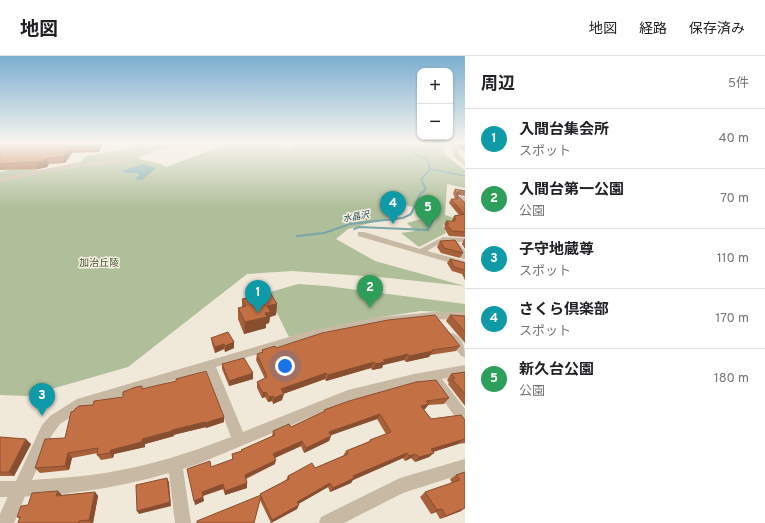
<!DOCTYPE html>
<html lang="ja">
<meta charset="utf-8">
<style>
:root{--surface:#fff;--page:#f2f2f2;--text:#202124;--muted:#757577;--line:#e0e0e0;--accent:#1a73e8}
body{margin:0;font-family:Overpass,"Noto Sans JP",sans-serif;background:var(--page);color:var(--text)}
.controls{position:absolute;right:12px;top:12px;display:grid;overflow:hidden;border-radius:8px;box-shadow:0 1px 3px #0004}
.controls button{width:36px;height:36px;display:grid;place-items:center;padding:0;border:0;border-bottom:1px solid var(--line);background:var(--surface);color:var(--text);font:20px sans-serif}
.you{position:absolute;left:285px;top:310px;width:14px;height:14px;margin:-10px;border:3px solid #fff;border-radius:50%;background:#1a73e8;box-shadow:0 0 0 6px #1a73e833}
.badge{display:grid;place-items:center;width:26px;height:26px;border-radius:50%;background:var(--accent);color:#fff;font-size:13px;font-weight:700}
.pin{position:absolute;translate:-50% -33px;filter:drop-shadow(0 1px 2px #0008)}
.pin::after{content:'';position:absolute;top:21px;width:14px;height:12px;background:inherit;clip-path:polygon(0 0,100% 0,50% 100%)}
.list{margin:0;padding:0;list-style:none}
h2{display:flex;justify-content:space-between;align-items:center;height:52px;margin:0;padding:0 16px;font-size:17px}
h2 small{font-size:13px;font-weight:400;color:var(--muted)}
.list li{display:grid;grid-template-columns:26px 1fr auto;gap:12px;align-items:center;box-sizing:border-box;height:60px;padding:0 16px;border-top:1px solid var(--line)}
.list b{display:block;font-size:15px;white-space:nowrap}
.list p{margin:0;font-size:13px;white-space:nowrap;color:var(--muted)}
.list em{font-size:13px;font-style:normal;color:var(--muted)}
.map{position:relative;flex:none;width:465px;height:467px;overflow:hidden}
header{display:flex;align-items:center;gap:24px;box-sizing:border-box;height:56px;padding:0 20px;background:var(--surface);border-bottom:1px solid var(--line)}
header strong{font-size:19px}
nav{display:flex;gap:22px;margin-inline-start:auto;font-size:14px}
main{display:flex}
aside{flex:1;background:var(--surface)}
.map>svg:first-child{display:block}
.green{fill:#afbf9a}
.water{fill:#79a5ad}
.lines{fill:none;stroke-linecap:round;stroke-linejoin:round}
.stream-far1{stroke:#79a5ad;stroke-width:1.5}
.stream{stroke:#79a5ad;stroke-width:2}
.minor{fill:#c8b9a5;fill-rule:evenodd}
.tertiary{fill:#c8b9a5;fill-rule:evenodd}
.wall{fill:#a8603a}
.shaded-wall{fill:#884e30}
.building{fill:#c37044;stroke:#884e30}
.labels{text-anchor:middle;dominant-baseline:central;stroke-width:3;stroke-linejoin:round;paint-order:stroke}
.far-water-label{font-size:9px;font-style:italic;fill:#1d4b54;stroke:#f8f1e5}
.park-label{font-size:10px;fill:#3f522b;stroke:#f8f1e5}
</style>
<header>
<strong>地図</strong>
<nav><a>地図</a><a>経路</a><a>保存済み</a></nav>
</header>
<main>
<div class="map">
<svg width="465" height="467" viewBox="0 0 465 467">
<rect width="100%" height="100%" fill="#f0e8d9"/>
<path class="green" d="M136 86H180L143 96 139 103 161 108 166 111 232 86H271L290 93 298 86H442L445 99 465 114V132L447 128 445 159 454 162 443 169 446 177 419 191 401 177 415 175 407 167 421 163 423 154 405 149 389 162 348 173 336 183 375 205 465 230 379 221 292 215 247 218 128 311 27 340 0 339V116L37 107 38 116 78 111 85 100 126 93Z
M298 228 327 230 465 248V257L421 255 381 261 289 281 267 237Z"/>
<path class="water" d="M143 108 156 112 142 124 135 123 140 119 138 117H127L122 115Z"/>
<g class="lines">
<path class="stream-far1" d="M430 113 465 120
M424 129 421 124 430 113 428 105 412 96 427 90 425 86"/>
<path class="stream" d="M354 173 359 171 428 174 437 156 415 151
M297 180 324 177 350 168 403 162 411 158 420 138 426 133 423 128"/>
<path class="minor" d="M177 86H185L112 109 80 110 0 126V122L80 106 112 105Z
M459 140 465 141V151L463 150 456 142Z
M358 176H364L420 193 443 181 465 182V186H458L465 195V203H462L451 187 452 186 444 185 427 195 465 205V211L358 180Z
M433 256H465V264C444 263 423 263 401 265 338 272 277 292 216 311L243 376 348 334 414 318 465 309V319L442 323 465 353V370L460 368 430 325 349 345 198 408 183 413 191 467H175L169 417C114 433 57 441 0 441V425H16L42 369 50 360 77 343 310 275 371 262ZM206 314 231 381C190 397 148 410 105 417 81 421 56 422 32 424L52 379 60 368 85 352Z
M452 277C463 281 465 291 465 301L461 300 447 281 448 278Z
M465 403V417L403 437 344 467H319L321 461 400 422Z"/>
<path class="tertiary" d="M451 86H456L459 99 465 105V110L453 100Z
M20 425 26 427 28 433 14 467H0V458L14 427Z"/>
</g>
<path class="wall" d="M0 86H103L99 96 72 97 65 107 49 108 47 111 39 113 0 114Z
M459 88 465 89V95L459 92Z
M455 133 465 135V140L459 139H457L465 147V181L449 180 444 172 445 170 444 169 446 165H452V164L454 160 459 159 449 147 451 143H455L453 137Z
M464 183H465V193L462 188Z
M440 185 463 197 460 202 441 197 437 191Z
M450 203 465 207V224L462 218 452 215 447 207Z
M254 230 277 248 276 259 270 261 269 267 266 268V272L244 278 238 263V252L242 251V243L249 242V236L254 235Z
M450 259 465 260V287L446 265Z
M211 282 234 286V292L225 296 224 293 215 297 212 288Z
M460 290 456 295 430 299 429 301 406 306 404 304 383 309 382 312 372 314 371 312 326 325 325 323 283 338 282 344 273 348 272 345 268 346 265 341 262 342 257 332V326L265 323 256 304 257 298 262 297V294L276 292Z
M222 308 253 323 229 330 222 313Z
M465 316V350L448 328 449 327 447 324 451 318Z
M143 333 224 361V366L206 372V371L173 379 174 380 145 388V391L114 398 113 402 101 404 97 399 98 397 72 402 69 414 40 417 35 412 65 382 74 355 93 349 123 341Z
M449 342 444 348 428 349 424 354 431 363 465 364V387L458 388 433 396 429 401 415 406 411 402 405 405 403 402 353 424 351 427 330 436 328 431 298 448 297 453 271 467 260 444 254 467H197L260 440V438L286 424 288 420 315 412 343 400 346 395 368 386 370 384 386 378 377 363 331 379 329 385 304 397 301 390 275 402V408L246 423 247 427V432L225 439 223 433 203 440 204 445 195 449 211 411 232 404V398L241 395V394L272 380 273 375 291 371 324 356V354Z
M0 381 31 388 14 420H0Z
M465 416 461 455 440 463 436 456 431 458 420 441 425 436 452 427 450 423 456 419Z
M95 436 98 440 93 467H18L20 463 17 461 28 449 62 439Z"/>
<path class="shaded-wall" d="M99 86H103L99 96 97 90Z
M70 91 72 97 65 107 63 101Z
M47 102 49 108 47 111 39 113 37 106Z
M461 134 459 139 457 140V137Z
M277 248 276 259 270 261 269 267 266 268V272L244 278 245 266 265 257 267 250Z
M234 286V292L225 296V290Z
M224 288V293L215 297V291Z
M433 295 429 301 406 306 409 300Z
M408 298 404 304 383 309 382 312 372 314 375 308 383 304Z
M374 306 371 312 326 325 328 319Z
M253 317V323L229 330V325Z
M326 317 325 323 280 339 281 333Z
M266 336 265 341 262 342 263 337Z
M284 338 282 344 273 348 274 342Z
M273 340 272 345 268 346 269 341Z
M429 348 425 353 417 356 421 350Z
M380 358 377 363 326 381 329 376Z
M224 361V366L206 372 205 367Z
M205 366 206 371 173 379 172 374Z
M172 375 174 380 145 388V391L114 398 113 402 110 397 111 394 142 383Z
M331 380 329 385 304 397 306 392Z
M26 383 31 388 14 420 9 416Z
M463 383 458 388 426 398 431 393Z
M302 385 301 390 272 403 273 398Z
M68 397 72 402 69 414 65 410Z
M407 397 403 402 353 424 351 427 330 436 333 432 353 420Z
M434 397 429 401 415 406 419 401Z
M416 398 411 402 405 405 409 400Z
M276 404 275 408 244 423 245 419Z
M167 422 169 426 171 450 139 458 137 455Z
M247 427V432L225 439V435Z
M330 427 328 431 295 450 297 446Z
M223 428V433L202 440V436Z
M58 435 62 439 56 440Z
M95 436 98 440 93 467H92L89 464Z
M203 441 204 445 195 449 194 445Z
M299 449 297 453 271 467 272 464Z
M465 452 461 455 440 463 446 460Z
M442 453 436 456 431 458 437 454Z"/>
<path class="building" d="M0 86H99L97 90 70 91 63 101 47 102 44 105 37 106 0 108Z
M459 88 465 89V93L460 90Z
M455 133 465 135 461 134 457 137V139L465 147V176L452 175 446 168H449L446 165H455L454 163H456L454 160 464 158 451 143H458Z
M455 184 463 197 444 192 440 185Z
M450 203 465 207V214L454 211Z
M265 228 277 248 267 250 271 256 265 257 267 261 245 266 238 252 246 250 242 243 252 241 249 236 257 234 254 230Z
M435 259 460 290 432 294 433 295 409 300 408 298 383 304 385 306 375 308 374 306 328 319 326 317 281 333 284 338 274 342 273 340 269 341 266 336 263 337 257 326 267 321 257 298 263 296 262 294 275 290 276 292 322 277 388 264Z
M450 259 465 260V276Z
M228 276 234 286 225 290 224 288 215 291 211 282Z
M244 302 253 317 229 325 222 308Z
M206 315 224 361 205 367V366L172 374V375L142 383V386L111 394 110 397 97 399 98 392 68 397 65 410 35 412 45 383 65 382 71 356 74 355 75 353 79 350 93 349 94 345 123 341V336L136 331 142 330V333L176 325V323Z
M465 316V338L452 323 455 322 451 318Z
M436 324 449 342 426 345 429 348 421 350 431 363 461 359 465 364V383L431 393 434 397 419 401 416 398 409 400 407 397 353 420 354 422 333 432 330 427 297 446 299 449 272 464 261 440 254 467H197V465L261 439 260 438 289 423 288 420 312 407 315 412 348 398 346 395 371 385 370 384 391 376 380 358 329 376 331 380 306 392 302 385 273 398 276 404 245 419 247 427 225 435 223 428 202 436 203 441 194 445 187 413 210 405 211 411 233 403 232 398 242 395 241 394 275 379 273 375 289 368 291 371 325 355 324 354 349 345 416 326Z
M0 381 26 383 9 416H0Z
M465 416V452L446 460 442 453 437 454 425 436 460 424 456 419Z
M167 422 170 446 137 455 136 429Z
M58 435 56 440 95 436 89 464 79 465 78 467H18L20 461H17L21 450 28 449 32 437Z"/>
<linearGradient id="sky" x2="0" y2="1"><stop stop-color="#7baed0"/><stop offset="0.57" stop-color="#f8f5ee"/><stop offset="1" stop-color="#f8f5ee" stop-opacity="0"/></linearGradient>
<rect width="465" height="152" fill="url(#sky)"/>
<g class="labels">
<g class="far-water-label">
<text transform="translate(356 161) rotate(-10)">水晶沢</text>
</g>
<g class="park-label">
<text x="99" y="207">加治丘陵</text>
</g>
</g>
</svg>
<div class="controls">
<button>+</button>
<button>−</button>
</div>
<div class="you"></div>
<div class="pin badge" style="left:258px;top:257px;background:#0f9aa8">1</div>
<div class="pin badge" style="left:370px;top:252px;background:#2e9e5b">2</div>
<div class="pin badge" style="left:42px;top:360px;background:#0f9aa8">3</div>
<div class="pin badge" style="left:393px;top:168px;background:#0f9aa8">4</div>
<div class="pin badge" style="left:428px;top:172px;background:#2e9e5b">5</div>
</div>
<aside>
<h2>周辺<small>5件</small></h2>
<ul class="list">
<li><span class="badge" style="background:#0f9aa8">1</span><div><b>入間台集会所</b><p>スポット</p></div><em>40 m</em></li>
<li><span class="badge" style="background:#2e9e5b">2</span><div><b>入間台第一公園</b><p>公園</p></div><em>70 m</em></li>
<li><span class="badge" style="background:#0f9aa8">3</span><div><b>子守地蔵尊</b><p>スポット</p></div><em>110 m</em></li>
<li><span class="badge" style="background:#0f9aa8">4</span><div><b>さくら倶楽部</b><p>スポット</p></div><em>170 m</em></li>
<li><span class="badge" style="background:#2e9e5b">5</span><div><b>新久台公園</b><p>公園</p></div><em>180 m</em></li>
</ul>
</aside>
</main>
